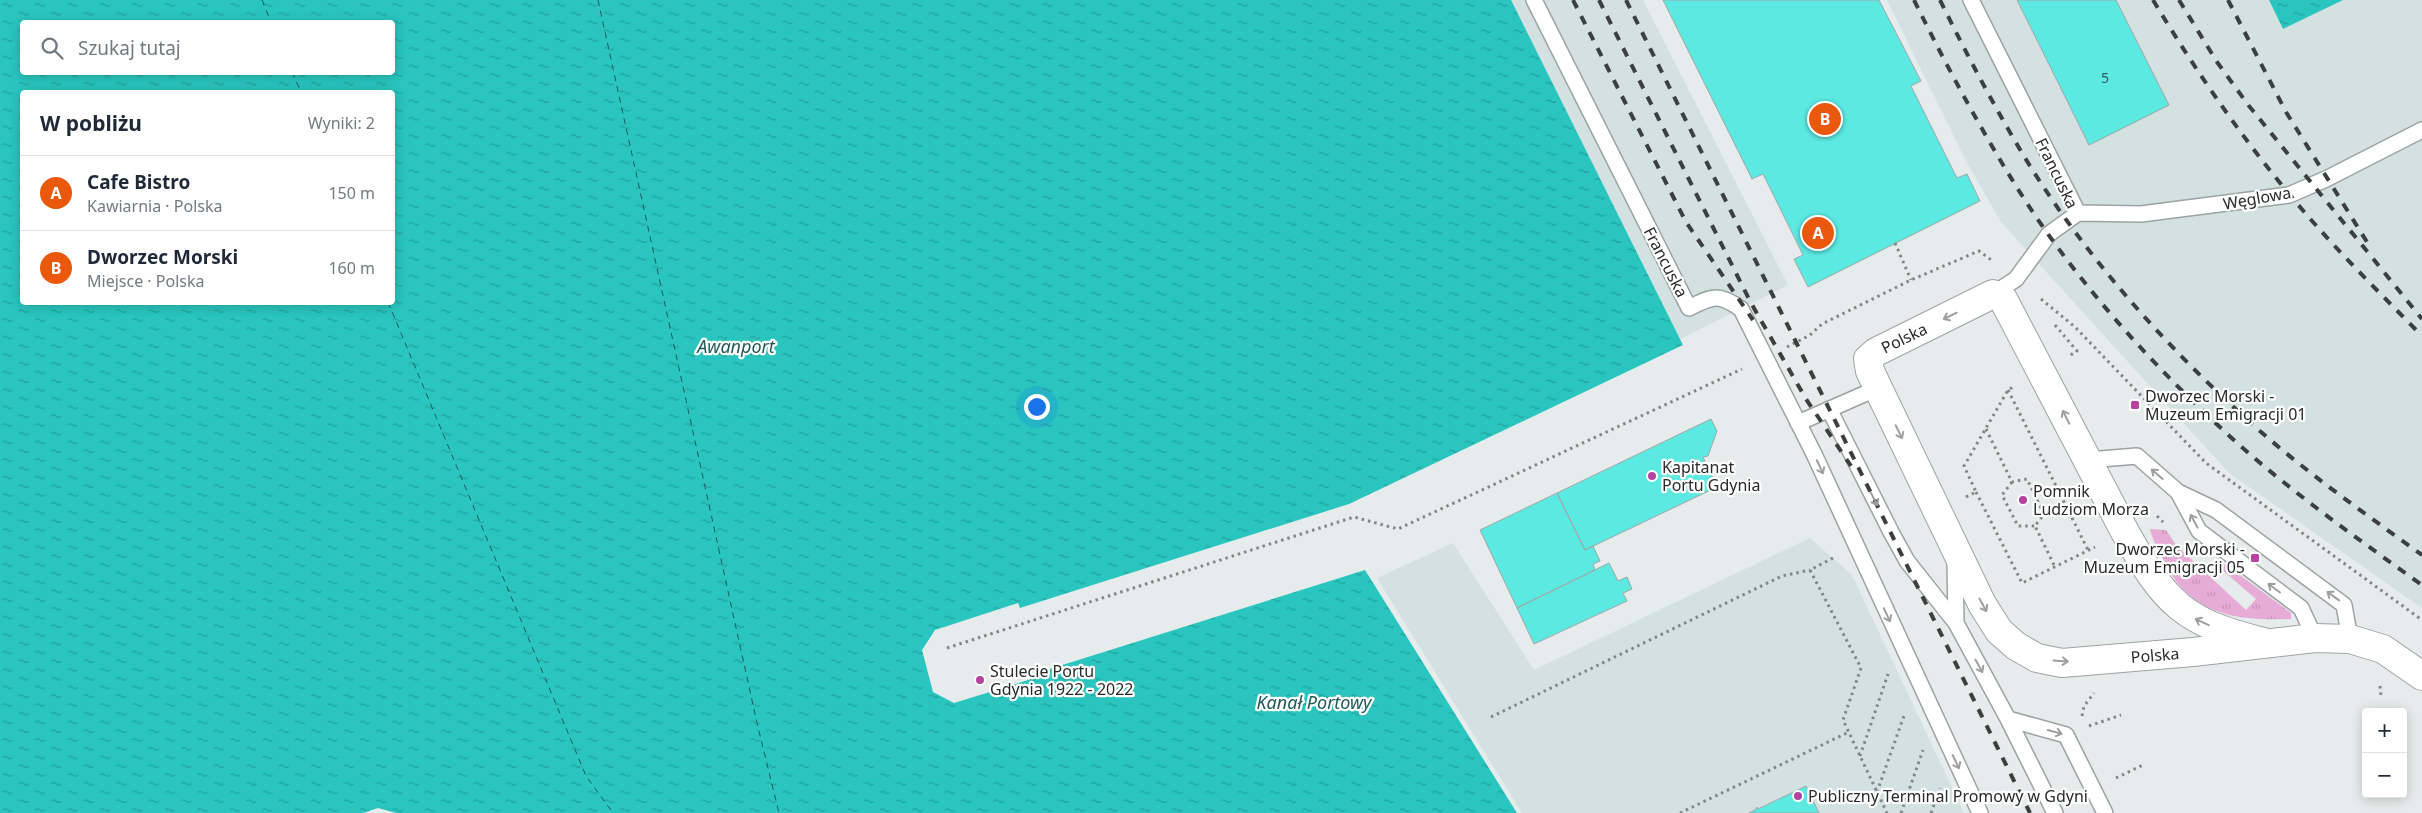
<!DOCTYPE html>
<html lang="pl">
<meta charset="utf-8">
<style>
:root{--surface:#fff;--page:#f2f2f3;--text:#1f2937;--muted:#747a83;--line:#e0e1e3;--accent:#ea580c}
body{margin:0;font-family:"Noto Sans",sans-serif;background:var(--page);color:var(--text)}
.controls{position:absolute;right:15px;bottom:15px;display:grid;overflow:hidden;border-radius:5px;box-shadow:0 2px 12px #0003}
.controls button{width:45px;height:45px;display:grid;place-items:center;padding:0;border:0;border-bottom:1px solid var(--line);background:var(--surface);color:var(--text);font:25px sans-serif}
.you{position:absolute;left:1036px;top:406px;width:18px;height:18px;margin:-12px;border:4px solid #fff;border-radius:50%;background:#1a73e8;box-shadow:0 0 0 8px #1a73e833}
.badge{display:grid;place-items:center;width:32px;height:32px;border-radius:50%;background:var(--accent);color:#fff;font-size:16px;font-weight:700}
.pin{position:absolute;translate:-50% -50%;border:2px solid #fff;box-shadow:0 1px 5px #0006}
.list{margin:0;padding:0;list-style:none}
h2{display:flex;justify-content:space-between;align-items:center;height:65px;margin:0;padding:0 20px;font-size:21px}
h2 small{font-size:16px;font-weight:400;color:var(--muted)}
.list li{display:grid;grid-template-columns:32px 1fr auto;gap:15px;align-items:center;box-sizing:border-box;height:75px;padding:0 20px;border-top:1px solid var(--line)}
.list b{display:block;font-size:19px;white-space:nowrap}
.list p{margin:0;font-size:16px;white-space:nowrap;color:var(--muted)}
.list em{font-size:16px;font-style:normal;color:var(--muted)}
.icon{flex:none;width:28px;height:28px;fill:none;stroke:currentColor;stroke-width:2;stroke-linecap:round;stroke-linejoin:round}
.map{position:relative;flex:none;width:2422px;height:813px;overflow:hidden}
.search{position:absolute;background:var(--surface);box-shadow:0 2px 12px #0003;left:20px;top:20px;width:375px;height:55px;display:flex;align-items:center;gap:12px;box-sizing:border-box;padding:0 18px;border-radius:5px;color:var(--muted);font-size:19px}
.panel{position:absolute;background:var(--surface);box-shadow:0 2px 12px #0003;left:20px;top:90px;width:375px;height:215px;border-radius:5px}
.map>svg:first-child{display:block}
.built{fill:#d3e1e0}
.grass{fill:url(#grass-tufts)}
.water{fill:url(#water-ripples);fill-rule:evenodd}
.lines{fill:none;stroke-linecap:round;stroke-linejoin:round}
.ferry{stroke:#205b58;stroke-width:1;stroke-dasharray:6 5;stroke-linecap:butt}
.building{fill:#5ce9e2;stroke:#a1a7a7}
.lane-casing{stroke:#9da3a2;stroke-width:18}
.highway-casing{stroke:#9da3a2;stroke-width:30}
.path{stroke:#828786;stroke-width:3;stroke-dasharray:2.5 4;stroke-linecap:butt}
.lane{stroke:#fff;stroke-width:15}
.highway{stroke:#fff;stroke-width:28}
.rail{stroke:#3c3f3e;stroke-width:4;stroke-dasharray:9 9;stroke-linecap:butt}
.oneway{stroke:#9ea09f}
.poi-dot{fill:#b5449f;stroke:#fff;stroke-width:2}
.labels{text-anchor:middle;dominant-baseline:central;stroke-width:4.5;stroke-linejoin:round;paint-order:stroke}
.number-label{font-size:14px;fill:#355a58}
.street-label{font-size:16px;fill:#282b2a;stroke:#fff}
.poi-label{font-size:16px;fill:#282b2a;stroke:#fff;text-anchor:start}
.water-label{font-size:18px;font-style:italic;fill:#205b58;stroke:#fff}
</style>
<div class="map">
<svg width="2422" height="813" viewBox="0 0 2422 813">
<defs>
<pattern id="grass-tufts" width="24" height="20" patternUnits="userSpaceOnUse" patternTransform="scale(1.25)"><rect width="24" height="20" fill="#e6acd7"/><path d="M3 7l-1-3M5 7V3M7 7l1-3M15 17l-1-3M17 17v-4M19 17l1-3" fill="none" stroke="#c594b9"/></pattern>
<pattern id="water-ripples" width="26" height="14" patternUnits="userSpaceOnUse" patternTransform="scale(1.25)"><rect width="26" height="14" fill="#29c5be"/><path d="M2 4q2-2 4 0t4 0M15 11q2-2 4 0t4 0" fill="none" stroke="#23a09b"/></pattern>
</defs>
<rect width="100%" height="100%" fill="#e6eceb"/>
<path class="built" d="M1511 0H1643L1788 285 1680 339Z
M1887 0H2269L2283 29 2343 0H2422V608L2229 473 2001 222 1966 161Z
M1810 538 1852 575 1964 813H1522L1377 578 1453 543 1534 670Z"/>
<path class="grass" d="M2150 529 2166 530 2176 545 2246 610 2256 599 2221 569 2225 564 2291 613V619C2235 621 2188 615 2162 557 2158 548 2152 539 2150 529Z"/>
<path class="water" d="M0 0H1511L1683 345 1349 504 1020 608 1018 603 935 630 922 650 933 692 954 703 1041 676 1040 672 1365 570 1517 813H396L378 808 363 813H0ZM392 22V72H22V22ZM392 92V302H22V92Z
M2269 0H2343L2283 29Z"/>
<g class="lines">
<path class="ferry" d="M262 0 271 22
M598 0 757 723 779 813
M292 72 301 92
M388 302 586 776 613 813"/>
</g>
<path class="building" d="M1663 0H1879L1921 81 1911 86 1957 178 1967 174 1980 201 1808 287 1794 259 1803 255 1763 174 1752 179Z
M2017 0H2116L2169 105 2089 145Z
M1711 419 1717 431 1708 456 1703 457 1717 487 1585 550 1557 493Z
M1557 493 1585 550 1593 546 1600 561 1593 564 1595 570 1517 608 1480 530Z
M1609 563 1618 581 1627 577 1632 589 1623 593 1627 601 1534 644 1517 608Z
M1806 786 1819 813H1749L1755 810 1757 807 1758 809Z"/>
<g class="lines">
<defs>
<path id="lane" d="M1534 0 1689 308C1712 296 1719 293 1741 309L1814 454 1980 813
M1971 0 2078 213
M1993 294 2016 279 2049 234 2078 213 2141 214 2289 195 2326 179 2422 130
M1829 409 1891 532 1907 561 1956 623 2008 719 2055 813
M1798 423 1878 388
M2088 460 2137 456 2178 492 2216 510 2344 605 2350 639
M2178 492 2199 531 2301 608 2315 638
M1955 560 1956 623
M2008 719 2066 735 2105 813"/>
<path id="highway" d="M2264 642C2184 623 2165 603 2125 532L2003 299 1993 294 1876 352 1868 359 1870 371 1878 388 1982 604 1999 631 2016 646 2037 658 2062 663 2193 652 2315 638 2350 639 2383 649 2422 676"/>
</defs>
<use href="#lane" class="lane-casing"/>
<use href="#highway" class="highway-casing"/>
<path class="path" d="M1895 243 1911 280
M2041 299 2075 327 2206 463 2422 620
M2055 325 2077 351 2069 356
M1787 347 1810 335 1822 324 1911 280 1979 251 1994 262
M2008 390 2088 550
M1986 429 2012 482 2027 479 2044 514 2035 526 2055 567
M2012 482 2002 495 2018 526H2035
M1976 492 2022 583 2095 547
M1966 497 1976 492 1964 466 2008 390 2013 387
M2157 516 2163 522
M1833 558 1810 570 1861 668 1843 720 1887 813
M947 648 1354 517 1398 529 1742 369
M2380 686 2381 696
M2082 716 2084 706 2094 693
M1491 717 1782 576 1810 570
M2089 726 2121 715
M1860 756 1888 674
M2116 778 2145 764
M1877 792 1905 713
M1680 813 1849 732
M1901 813 1923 750
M1931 813 1940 788"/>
<use href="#lane" class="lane"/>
<use href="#highway" class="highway"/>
<path class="rail" d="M1573 0 1686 222 1753 320
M1599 0 1751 303 1806 399 1851 466
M1626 0 2030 813
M1914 0C1943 59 1974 117 2008 173 2065 268 2142 355 2223 430 2284 487 2354 536 2422 585
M1940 0C1968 57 1997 112 2030 166 2087 257 2161 341 2240 413 2297 466 2360 510 2422 555
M2153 0C2194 68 2239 134 2290 195 2331 245 2377 290 2422 336
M2179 0 2217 62 2249 106 2422 319
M2228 0 2286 112 2367 242"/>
</g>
<defs><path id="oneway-shaft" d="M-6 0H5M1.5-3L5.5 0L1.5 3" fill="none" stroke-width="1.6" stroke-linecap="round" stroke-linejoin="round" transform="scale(1.25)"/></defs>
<g class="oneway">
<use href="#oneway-shaft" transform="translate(1950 316) rotate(154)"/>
<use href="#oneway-shaft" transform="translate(2066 417) rotate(-117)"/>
<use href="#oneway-shaft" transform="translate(1899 432) rotate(64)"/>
<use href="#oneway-shaft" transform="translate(1820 467) rotate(65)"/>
<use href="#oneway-shaft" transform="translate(2157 474) rotate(-139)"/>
<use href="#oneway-shaft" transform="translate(1874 499) rotate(63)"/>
<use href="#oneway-shaft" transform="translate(2194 521) rotate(-118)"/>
<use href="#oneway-shaft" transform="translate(2274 588) rotate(-143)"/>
<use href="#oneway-shaft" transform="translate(2333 596) rotate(-144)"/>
<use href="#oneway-shaft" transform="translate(1983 605) rotate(61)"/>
<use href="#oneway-shaft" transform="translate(1887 615) rotate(65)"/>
<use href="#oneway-shaft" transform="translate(2202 622) rotate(-155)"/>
<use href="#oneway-shaft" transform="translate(2061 661) rotate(4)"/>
<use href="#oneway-shaft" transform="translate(1979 666) rotate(61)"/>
<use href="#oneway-shaft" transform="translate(2055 732) rotate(15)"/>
<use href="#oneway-shaft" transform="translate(1956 762) rotate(65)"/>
</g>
<g class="poi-dot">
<rect x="2130" y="400" width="10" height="10" rx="2.5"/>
<circle cx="1652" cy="476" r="5"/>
<circle cx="2023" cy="500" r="5"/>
<rect x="2250" y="553" width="10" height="10" rx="2.5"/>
<circle cx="980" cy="680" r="5"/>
<circle cx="1798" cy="796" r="5"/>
</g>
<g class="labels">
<g class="number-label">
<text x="2105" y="77">5</text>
</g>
<g class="street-label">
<text transform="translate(2057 173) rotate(64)">Francuska</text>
<text transform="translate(2257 198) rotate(-10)">Węglowa</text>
<text transform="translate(1666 262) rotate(63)">Francuska</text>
<text transform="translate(1904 338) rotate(-26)">Polska</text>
<text transform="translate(2155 655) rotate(-5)">Polska</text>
</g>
<g class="poi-label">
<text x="2145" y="396">Dworzec Morski -<tspan x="2145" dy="18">Muzeum Emigracji 01</tspan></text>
<text x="1662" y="467">Kapitanat<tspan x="1662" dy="18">Portu Gdynia</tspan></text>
<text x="2033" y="491">Pomnik<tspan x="2033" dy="18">Ludziom Morza</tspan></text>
<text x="2245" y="549" text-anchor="end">Dworzec Morski -<tspan x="2245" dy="18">Muzeum Emigracji 05</tspan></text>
<text x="990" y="671">Stulecie Portu<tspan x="990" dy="18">Gdynia 1922 - 2022</tspan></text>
<text x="1808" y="796">Publiczny Terminal Promowy w Gdyni</text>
</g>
<g class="water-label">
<text x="736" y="346">Awanport</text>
<text x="1314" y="702">Kanał Portowy</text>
</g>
</g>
</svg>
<div class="controls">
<button>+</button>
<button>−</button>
</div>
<div class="you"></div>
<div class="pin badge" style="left:1818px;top:233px">A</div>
<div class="pin badge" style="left:1825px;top:119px">B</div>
<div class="search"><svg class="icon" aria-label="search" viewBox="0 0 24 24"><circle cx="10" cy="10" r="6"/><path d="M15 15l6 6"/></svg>Szukaj tutaj</div>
<section class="panel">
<h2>W pobliżu<small>Wyniki: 2</small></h2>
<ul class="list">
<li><span class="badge">A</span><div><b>Cafe Bistro</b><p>Kawiarnia · Polska</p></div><em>150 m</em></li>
<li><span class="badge">B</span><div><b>Dworzec Morski</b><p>Miejsce · Polska</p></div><em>160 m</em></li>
</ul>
</section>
</div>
